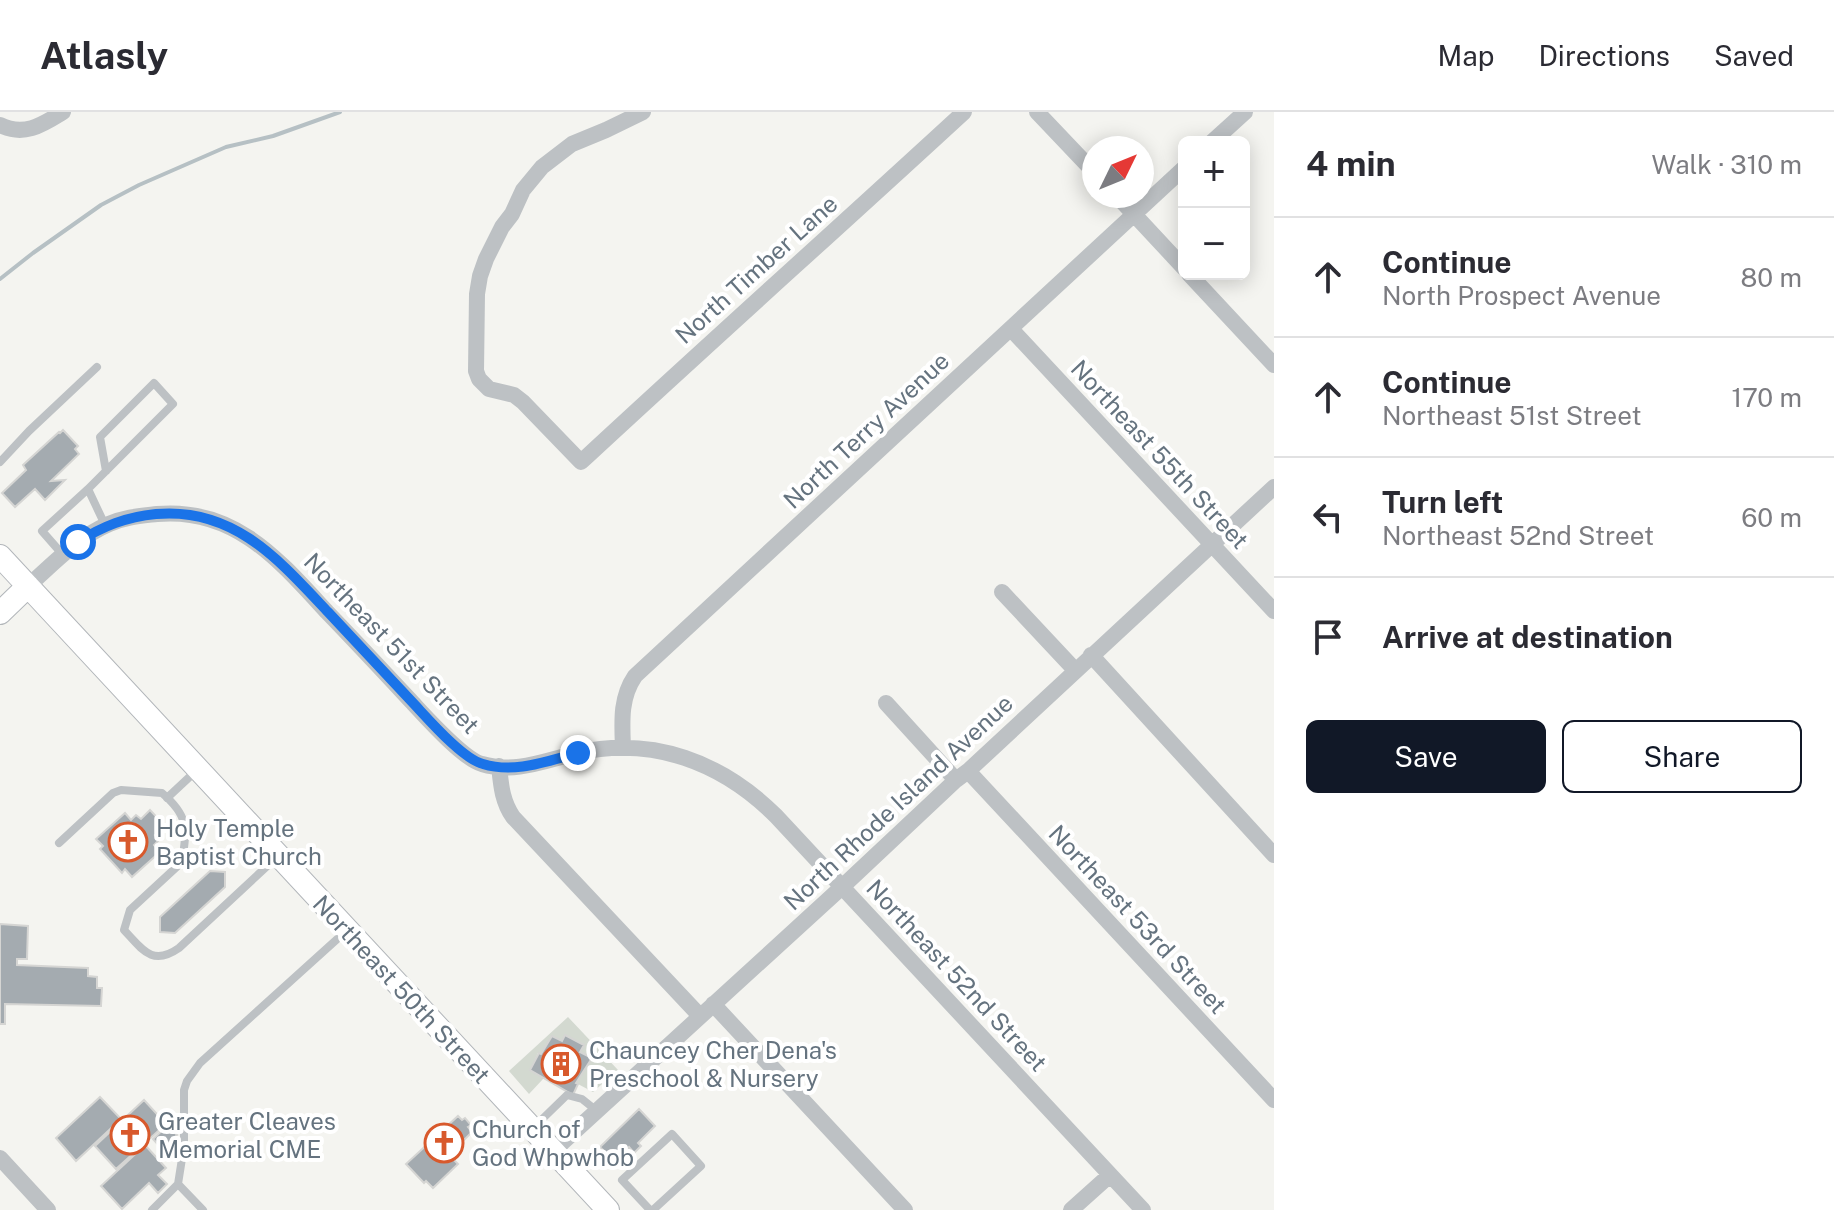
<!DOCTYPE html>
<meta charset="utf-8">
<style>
:root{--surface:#fff;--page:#f7f7f7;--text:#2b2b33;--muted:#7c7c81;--line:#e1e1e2;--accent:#111827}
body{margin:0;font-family:"Public Sans",sans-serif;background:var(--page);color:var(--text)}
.controls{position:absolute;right:24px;top:24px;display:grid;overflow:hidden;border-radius:12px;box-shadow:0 4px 20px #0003}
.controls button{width:72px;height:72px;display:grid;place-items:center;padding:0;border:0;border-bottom:2px solid var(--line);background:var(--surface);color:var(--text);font:40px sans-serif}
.compass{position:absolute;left:1082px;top:24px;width:72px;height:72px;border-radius:50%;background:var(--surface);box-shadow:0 4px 20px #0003;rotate:47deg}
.stop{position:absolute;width:24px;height:24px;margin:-18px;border:6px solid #1a73e8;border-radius:50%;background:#fff}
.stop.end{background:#1a73e8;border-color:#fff;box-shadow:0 2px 8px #0008}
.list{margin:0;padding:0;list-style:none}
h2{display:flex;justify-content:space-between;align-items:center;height:104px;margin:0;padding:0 32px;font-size:34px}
h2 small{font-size:26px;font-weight:400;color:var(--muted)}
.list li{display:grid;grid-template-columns:52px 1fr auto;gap:24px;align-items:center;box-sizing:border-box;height:120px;padding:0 32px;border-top:2px solid var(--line)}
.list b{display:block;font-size:30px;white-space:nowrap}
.list p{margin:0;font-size:26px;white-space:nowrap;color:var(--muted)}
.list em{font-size:26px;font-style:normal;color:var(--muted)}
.actions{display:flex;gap:16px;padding:24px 32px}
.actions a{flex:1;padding:18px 0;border:2px solid var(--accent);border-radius:12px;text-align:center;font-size:28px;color:var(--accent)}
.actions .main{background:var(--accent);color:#fff}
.icon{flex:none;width:44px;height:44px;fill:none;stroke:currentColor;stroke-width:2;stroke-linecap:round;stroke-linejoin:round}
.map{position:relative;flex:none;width:1274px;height:1098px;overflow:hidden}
header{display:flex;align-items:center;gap:48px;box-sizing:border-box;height:112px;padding:0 40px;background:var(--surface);border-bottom:2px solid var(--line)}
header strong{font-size:38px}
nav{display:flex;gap:44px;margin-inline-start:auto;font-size:28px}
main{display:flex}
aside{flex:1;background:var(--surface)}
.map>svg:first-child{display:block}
.green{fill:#d3d9d0}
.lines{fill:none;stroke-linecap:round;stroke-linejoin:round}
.stream{stroke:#b6c0c4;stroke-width:4}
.building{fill:#a4abb0;stroke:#d5d5d3;stroke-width:2}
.secondary-casing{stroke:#b2b6ba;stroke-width:24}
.lane{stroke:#bdc1c4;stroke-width:8}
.street{stroke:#bdc1c4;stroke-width:16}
.secondary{stroke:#fff;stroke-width:22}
.route{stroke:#1a73e8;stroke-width:10}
.labels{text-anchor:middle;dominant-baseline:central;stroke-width:8;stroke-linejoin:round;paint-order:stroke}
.street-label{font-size:24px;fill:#65737f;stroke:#fff}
.poi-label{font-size:24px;fill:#65737f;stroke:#fff;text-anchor:start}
</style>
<header>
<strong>Atlasly</strong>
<nav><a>Map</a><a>Directions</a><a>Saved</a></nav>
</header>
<main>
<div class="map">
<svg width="1274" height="1098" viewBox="0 0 1274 1098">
<rect width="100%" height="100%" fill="#f4f4f0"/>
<path class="green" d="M568 905 618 958 593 980 576 971 592 946 580 940 584 934 565 924 562 929 552 924 541 942 538 941 530 958 543 965V967L529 982 509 959Z"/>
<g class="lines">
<path class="stream" d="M0 167 33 141 101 93 139 73 226 35 273 24 340 0"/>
</g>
<path class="building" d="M63 318 78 334 75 337 79 342 51 369 65 368 45 388 35 377 15 395 2 381 26 358 23 353 59 320 60 321Z
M150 698 165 714 155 723 159 728 154 733 160 740 132 765 125 757 122 761 100 737 103 734 96 727 125 701 131 708 136 703 141 707Z
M210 759 225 760V775L175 821 160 820V805Z
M0 812 28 814 27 847H17V853L88 856V864L97 865V876H102L101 894 5 892V912H0Z
M565 923 584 933 580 940 592 946 576 971 578 972 573 983 530 958 539 941 541 942 552 924 562 929Z
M100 985 121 1007 76 1049 56 1026Z
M144 988 166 1012 116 1057 95 1034Z
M639 997 655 1014 638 1031 641 1034 634 1041 629 1035 618 1045 620 1047 615 1051 600 1035Z
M458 1004 462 1008 465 1006 471 1013 468 1015 472 1020 449 1043 458 1052 433 1076 426 1069 424 1071 406 1052Z
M168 1013 177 1023 162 1037 153 1027Z
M145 1033 166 1056 158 1063 167 1072 158 1081 149 1071 122 1097 101 1074Z"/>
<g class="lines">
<defs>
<path id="secondary" d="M0 444 608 1098
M0 501 28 474"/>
</defs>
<use href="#secondary" class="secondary-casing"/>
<path class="lane" d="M0 350 29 319 97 255
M88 377 173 292 154 271 100 325 106 359
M63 443 42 419 88 377 105 413
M167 686 197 658
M59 731 113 681 121 678 162 681C189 704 187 716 182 750L130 798 124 818C142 837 152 855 179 836L278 744
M533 1016 567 983 582 987 597 999
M178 1072 203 1098
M152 1098 178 1072 184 1034V978L187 969 200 951 345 820
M650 1098 622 1068 672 1022 701 1054 653 1098"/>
<path class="street" d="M643 0 606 18 572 32 542 55 523 78 512 102 502 115 486 147 480 164 477 182 476 259 479 267 489 277 514 283 523 290 581 350C708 232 837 117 964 0
M1037 0 1094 60
M0 13C24 25 42 13 63 0
M1212 30 1245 0
M1117 84 1184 156
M1189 162 1274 253
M1011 217 1274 499
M28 474C53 452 78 425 109 412 125 405 140 404 157 402 235 395 279 448 327 500 355 529 383 559 410 588 425 604 463 647 482 652 515 662 546 648 577 641 653 624 722 650 776 704L1143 1098
M1002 480 1075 558
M1091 543 1274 743
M886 591 956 668
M623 636C622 610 620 586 635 564L1184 56
M499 654C501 673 502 689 513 705L700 904
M968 659 1274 988
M713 892 905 1098
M553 1039 842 775 956 668 968 659 1274 375
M0 1046 48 1098
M1071 1098 1110 1063"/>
<use href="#secondary" class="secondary"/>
</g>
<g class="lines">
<path class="route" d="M78 430C103 414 126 405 156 402 234 395 279 448 328 500 357 531 386 562 415 593 429 608 463 647 483 652 515 662 547 649 578 641"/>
</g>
<defs>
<symbol id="church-ring" viewBox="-11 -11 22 22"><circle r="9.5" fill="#fff" stroke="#d8592c" stroke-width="1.5"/><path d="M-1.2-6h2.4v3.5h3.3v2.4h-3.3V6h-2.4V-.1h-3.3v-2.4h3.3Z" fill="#d8592c"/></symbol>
<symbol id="building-ring" viewBox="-11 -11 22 22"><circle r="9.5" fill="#fff" stroke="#d8592c" stroke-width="1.5"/><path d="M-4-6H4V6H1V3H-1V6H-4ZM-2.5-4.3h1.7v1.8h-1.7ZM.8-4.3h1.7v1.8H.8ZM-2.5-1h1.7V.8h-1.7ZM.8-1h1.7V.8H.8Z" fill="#d8592c"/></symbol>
</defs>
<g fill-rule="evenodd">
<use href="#church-ring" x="106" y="708" width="44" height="44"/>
<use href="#building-ring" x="539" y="930" width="44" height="44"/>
<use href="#church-ring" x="108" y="1001" width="44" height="44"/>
<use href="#church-ring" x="422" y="1009" width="44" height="44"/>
</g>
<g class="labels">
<g class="street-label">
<text transform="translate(756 157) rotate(-42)">North Timber Lane</text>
<text transform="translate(866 318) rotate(-43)">North Terry Avenue</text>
<text transform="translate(1160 342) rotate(47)">Northeast 55th Street</text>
<text transform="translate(392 531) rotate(46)">Northeast 51st Street</text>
<text transform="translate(898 690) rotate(-43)">North Rhode Island Avenue</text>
<text transform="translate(1138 807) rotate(47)">Northeast 53rd Street</text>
<text transform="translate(957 863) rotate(47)">Northeast 52nd Street</text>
<text transform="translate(402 877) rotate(47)">Northeast 50th Street</text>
</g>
<g class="poi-label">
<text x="156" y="716">Holy Temple<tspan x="156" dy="28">Baptist Church</tspan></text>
<text x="589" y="938">Chauncey Cher Dena's<tspan x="589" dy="28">Preschool &amp; Nursery</tspan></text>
<text x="158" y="1009">Greater Cleaves<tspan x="158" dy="28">Memorial CME</tspan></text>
<text x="472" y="1017">Church of<tspan x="472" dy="28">God Whpwhob</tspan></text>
</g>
</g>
</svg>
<div class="controls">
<button>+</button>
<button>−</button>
</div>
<svg class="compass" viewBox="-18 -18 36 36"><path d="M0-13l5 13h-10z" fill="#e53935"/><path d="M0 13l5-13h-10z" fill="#7c7c81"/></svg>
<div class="stop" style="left:78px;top:430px"></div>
<div class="stop end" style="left:578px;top:641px"></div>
</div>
<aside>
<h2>4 min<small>Walk · 310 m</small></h2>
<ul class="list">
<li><svg class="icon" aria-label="ahead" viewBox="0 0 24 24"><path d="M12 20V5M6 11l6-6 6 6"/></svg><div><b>Continue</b><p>North Prospect Avenue</p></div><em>80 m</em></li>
<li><svg class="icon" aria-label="ahead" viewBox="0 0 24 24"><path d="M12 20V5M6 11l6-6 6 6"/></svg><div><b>Continue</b><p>Northeast 51st Street</p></div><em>170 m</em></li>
<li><svg class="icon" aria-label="left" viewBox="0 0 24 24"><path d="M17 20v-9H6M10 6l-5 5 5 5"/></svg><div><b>Turn left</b><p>Northeast 52nd Street</p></div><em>60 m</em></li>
<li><svg class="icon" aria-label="arrive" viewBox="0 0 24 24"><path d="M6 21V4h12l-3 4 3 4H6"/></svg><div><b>Arrive at destination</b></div></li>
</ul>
<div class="actions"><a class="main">Save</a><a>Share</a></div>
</aside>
</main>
